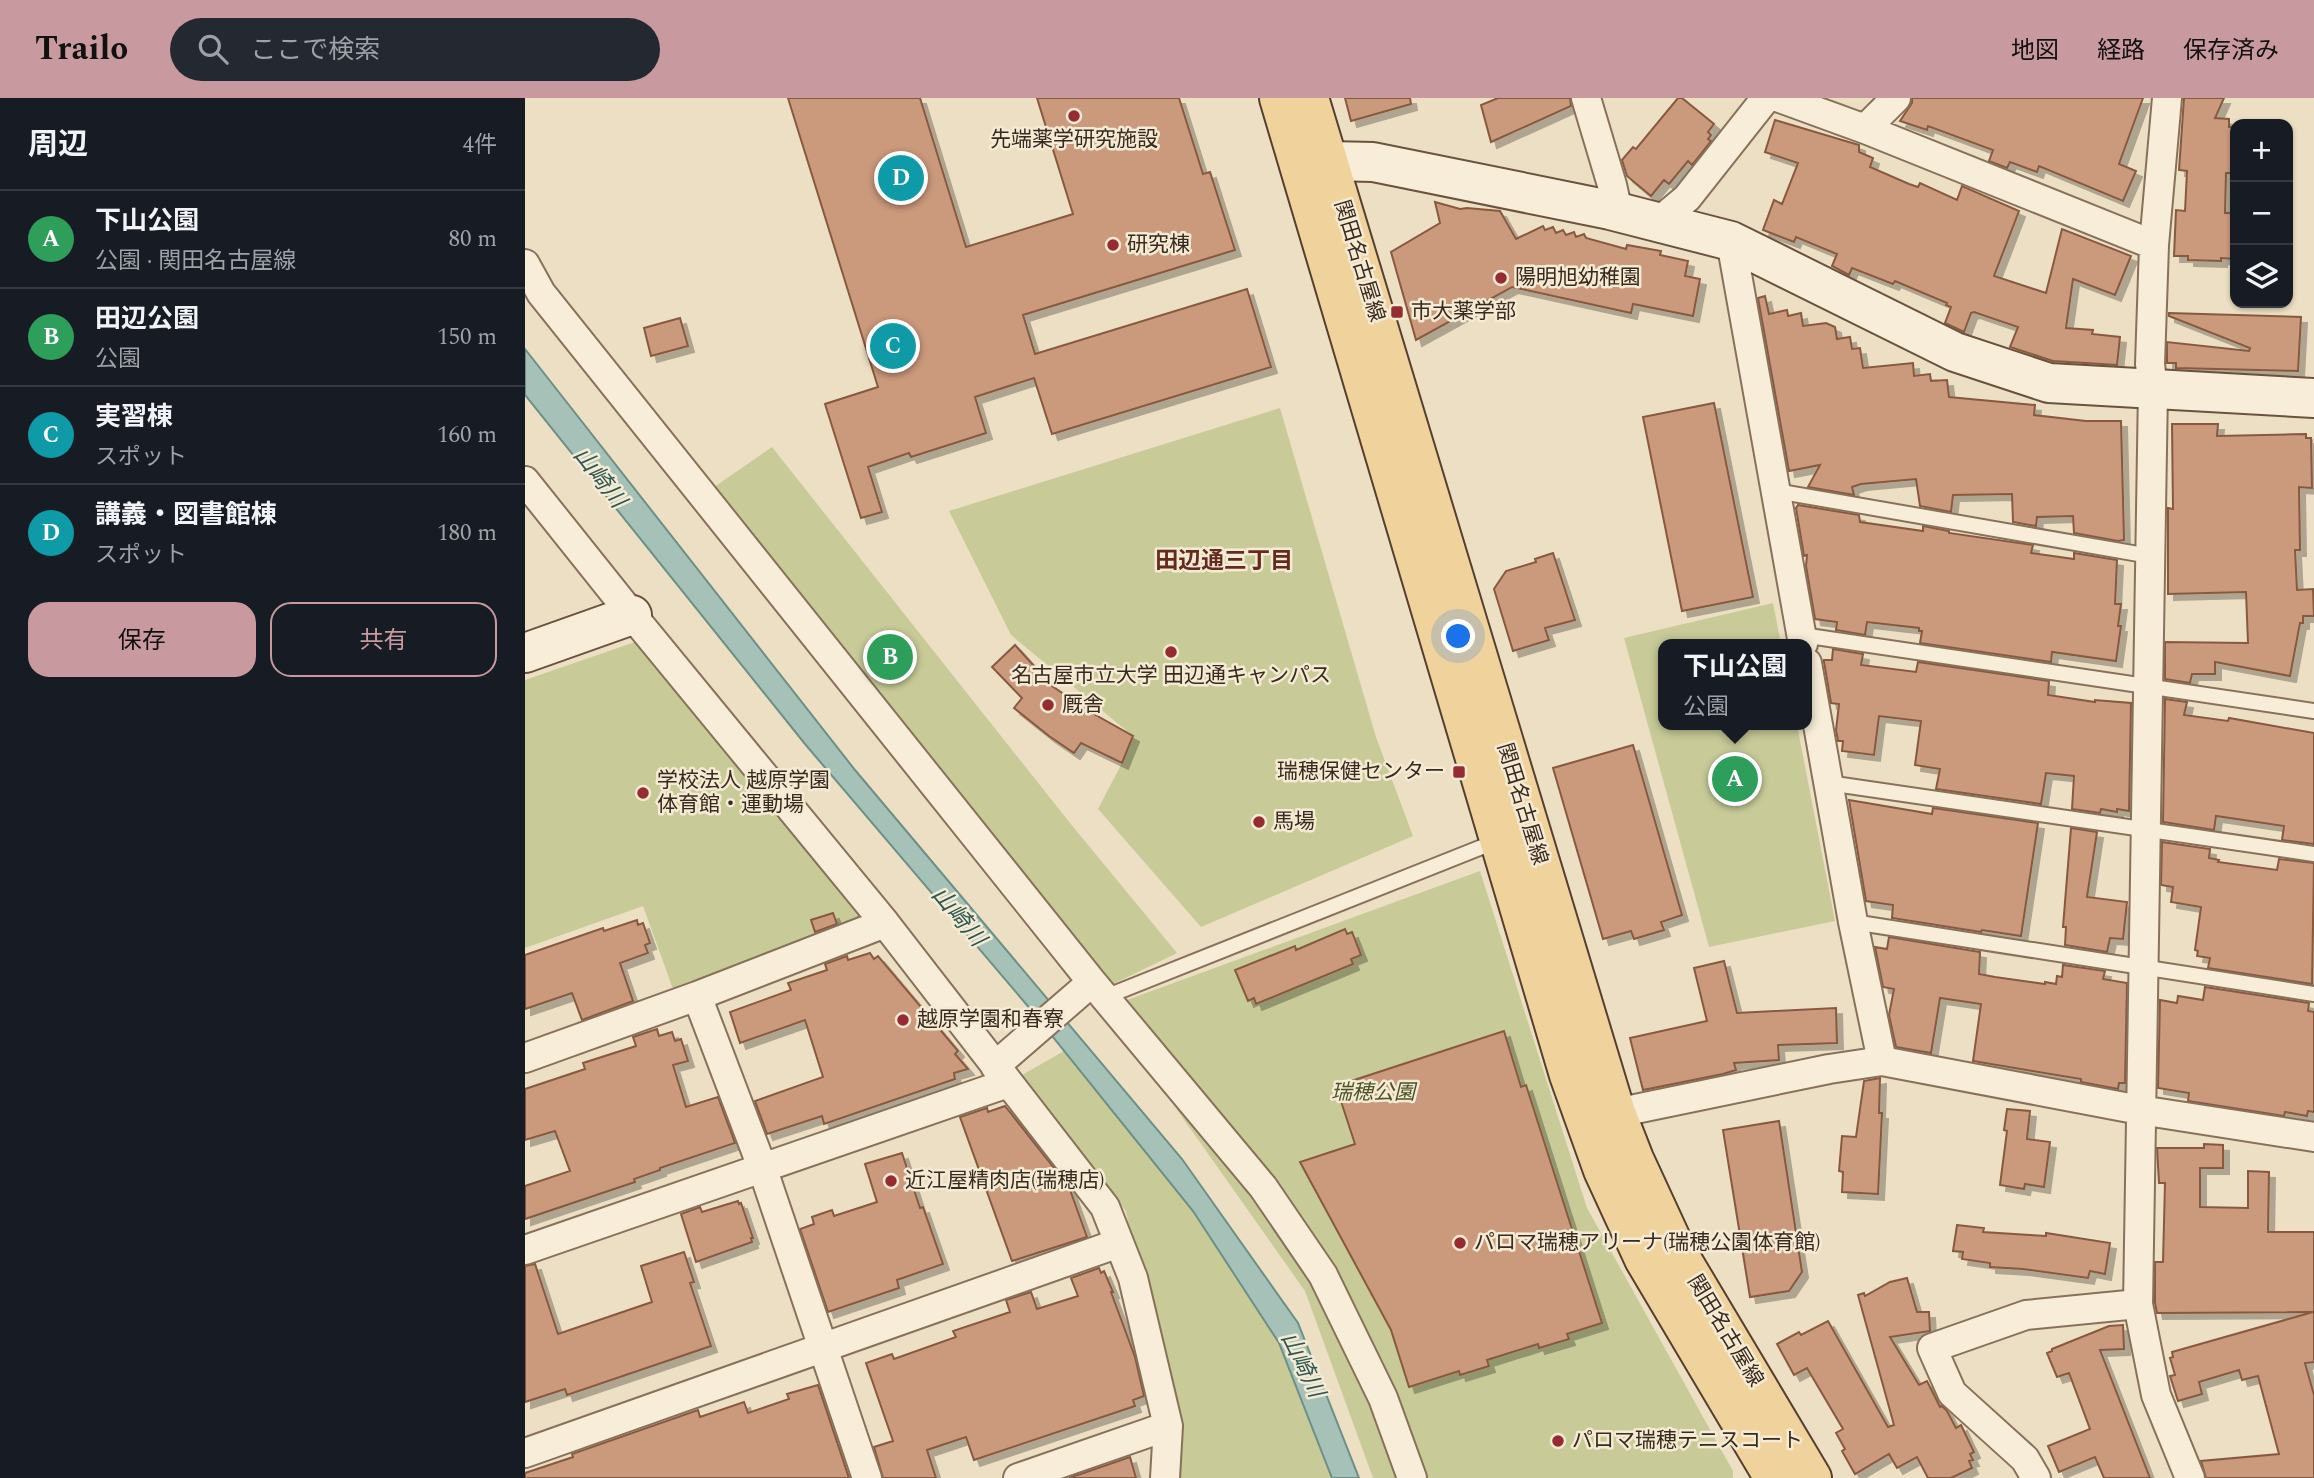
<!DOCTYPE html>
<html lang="ja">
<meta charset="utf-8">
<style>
:root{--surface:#171b24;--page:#242831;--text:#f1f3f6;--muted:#9ea1a6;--line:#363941;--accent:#c8999e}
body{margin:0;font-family:Spectral,"Noto Sans JP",serif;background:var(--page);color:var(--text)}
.controls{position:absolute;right:21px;top:21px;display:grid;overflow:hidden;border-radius:14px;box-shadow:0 2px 5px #0004}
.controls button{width:63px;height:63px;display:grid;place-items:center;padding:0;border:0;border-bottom:2px solid var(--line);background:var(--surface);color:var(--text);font:35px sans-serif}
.you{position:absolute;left:934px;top:539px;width:24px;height:24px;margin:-18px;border:5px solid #fff;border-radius:50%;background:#1a73e8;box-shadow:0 0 0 10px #1a73e833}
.badge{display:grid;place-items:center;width:46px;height:46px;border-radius:50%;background:var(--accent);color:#fff;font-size:23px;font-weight:700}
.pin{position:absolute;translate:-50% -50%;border:4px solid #fff;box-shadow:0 2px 7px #0006}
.popup{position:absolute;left:1133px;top:541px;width:154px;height:91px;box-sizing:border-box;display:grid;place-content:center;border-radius:14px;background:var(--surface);filter:drop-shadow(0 2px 5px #0005);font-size:23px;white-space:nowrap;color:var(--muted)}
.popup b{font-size:26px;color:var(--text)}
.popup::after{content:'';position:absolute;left:50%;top:100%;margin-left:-14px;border:14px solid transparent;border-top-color:var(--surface)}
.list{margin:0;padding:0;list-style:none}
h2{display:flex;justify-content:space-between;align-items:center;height:91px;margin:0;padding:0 28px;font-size:30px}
h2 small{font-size:23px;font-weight:400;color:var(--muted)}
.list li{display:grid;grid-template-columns:46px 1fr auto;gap:21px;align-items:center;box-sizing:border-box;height:98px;padding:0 28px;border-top:2px solid var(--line)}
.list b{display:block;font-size:26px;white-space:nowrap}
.list p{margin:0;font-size:23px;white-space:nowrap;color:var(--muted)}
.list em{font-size:23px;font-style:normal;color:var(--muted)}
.actions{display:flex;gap:14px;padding:21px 28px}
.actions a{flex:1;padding:16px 0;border:2px solid var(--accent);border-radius:21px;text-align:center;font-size:24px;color:var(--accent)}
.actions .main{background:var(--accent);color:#111}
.icon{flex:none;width:38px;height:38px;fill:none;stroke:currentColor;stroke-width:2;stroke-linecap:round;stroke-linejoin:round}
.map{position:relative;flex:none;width:1789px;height:1380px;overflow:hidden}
header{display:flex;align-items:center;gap:42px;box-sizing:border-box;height:98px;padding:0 35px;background:var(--accent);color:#111}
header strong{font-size:33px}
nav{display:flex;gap:38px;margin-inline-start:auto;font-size:24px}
.search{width:490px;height:63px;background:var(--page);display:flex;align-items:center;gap:18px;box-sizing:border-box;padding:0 24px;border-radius:38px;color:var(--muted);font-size:26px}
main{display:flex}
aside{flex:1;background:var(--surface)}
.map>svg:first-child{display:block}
.green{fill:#c8cb98}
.water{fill:#a6c1b8;stroke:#6d8f85;stroke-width:2}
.building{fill:#cb997b;stroke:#875a41;stroke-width:2;filter:url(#shadow)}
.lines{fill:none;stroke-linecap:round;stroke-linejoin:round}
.lane-casing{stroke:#88715b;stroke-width:18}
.street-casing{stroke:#88715b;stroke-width:32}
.secondary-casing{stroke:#6a523e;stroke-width:42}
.primary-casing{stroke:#563f2f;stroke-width:42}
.lane{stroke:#f8edd8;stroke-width:14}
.street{stroke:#f8edd8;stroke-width:28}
.secondary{stroke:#f8edd8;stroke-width:38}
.primary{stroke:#f0d29d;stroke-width:38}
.poi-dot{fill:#962c32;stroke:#f5ead4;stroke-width:2.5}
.labels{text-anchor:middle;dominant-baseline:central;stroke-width:5;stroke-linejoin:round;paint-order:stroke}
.poi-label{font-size:21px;fill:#382a1f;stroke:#f5ead4;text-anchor:start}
.street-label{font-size:21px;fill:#382a1f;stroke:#f5ead4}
.park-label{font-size:21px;font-style:italic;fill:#4b5426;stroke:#f5ead4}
.water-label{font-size:23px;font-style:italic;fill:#2e5853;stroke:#f5ead4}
.neighbourhood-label{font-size:23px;font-weight:bold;fill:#642a1f;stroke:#f5ead4}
</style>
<header>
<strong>Trailo</strong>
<div class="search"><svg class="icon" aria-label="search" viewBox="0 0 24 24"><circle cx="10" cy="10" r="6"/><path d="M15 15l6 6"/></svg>ここで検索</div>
<nav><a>地図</a><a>経路</a><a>保存済み</a></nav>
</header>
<main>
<aside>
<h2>周辺<small>4件</small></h2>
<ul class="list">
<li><span class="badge" style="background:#2e9e5b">A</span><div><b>下山公園</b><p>公園 · 関田名古屋線</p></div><em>80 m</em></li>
<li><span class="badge" style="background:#2e9e5b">B</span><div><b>田辺公園</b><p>公園</p></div><em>150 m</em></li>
<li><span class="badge" style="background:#0f9aa8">C</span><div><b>実習棟</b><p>スポット</p></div><em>160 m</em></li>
<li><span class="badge" style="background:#0f9aa8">D</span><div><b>講義・図書館棟</b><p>スポット</p></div><em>180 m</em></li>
</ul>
<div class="actions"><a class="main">保存</a><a>共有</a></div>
</aside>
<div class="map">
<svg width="1789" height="1380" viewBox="0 0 1789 1380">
<defs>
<filter id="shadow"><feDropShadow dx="6" dy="6" stdDeviation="0" flood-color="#0004"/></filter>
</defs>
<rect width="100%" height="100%" fill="#eddfc4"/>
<path class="green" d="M755 310 851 639 888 738 676 829 573 711 597 665 608 638 486 537 424 413Z
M247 349 545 725 652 855 582 889 182 394Z
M1248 505 1256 546H1138V627H1272L1310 823 1184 849 1099 540Z
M113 543 341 824 148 891 118 808 0 850V582Z
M955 773 1062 1110 1208 1373V1380H848L780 1193 580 910Z
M539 953 668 1113 754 1245 807 1380H640L643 1328 601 1113 490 981Z"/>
<path class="water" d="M0 251 330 672 657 1061 773 1225 834 1380H807L754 1245 668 1113 507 913 280 646 0 297Z"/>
<path class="building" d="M263 0H395L441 149 548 116 512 0H654L678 76 685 74 710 152 498 217 510 256 722 191 746 269 527 336 509 280 450 299 461 335 386 359 384 355 343 369 357 414 336 420 300 306 353 289Z
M820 0H885L886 6 826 23Z
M973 0H1045L1046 8 966 44 956 7Z
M1153 0H1157L1189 26 1183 34 1186 37 1183 41 1186 43 1167 67 1163 63 1144 86 1139 82 1126 98 1102 78 1097 62 1108 49 1111 51Z
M1387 0H1618L1594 66 1611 73 1598 103 1514 68 1512 74 1485 64 1482 70 1464 63 1468 52 1403 28 1402 32 1375 23 1387 5Z
M1659 0H1699L1690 20 1704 21V29H1710V75H1701L1700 115H1710V161L1696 160V163L1663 162V158H1649L1651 112 1660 113 1662 73 1654 72Z
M1250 22 1334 47V54L1348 60 1345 69 1384 86 1393 89 1395 85 1432 102 1437 88 1494 113 1469 178 1521 195 1537 131 1606 158 1590 197 1548 181 1541 230 1568 232 1567 236 1595 239 1592 267 1528 263 1485 249 1493 229 1449 214 1446 215 1439 234 1420 225 1426 209 1421 207 1422 205 1370 183 1368 186 1327 170 1324 177 1307 168 1312 156 1271 139 1269 144 1238 132 1249 102 1257 106 1273 65 1240 54Z
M910 104 935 111 942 110 975 113 991 141 1018 128 1020 132 1028 129 1031 135 1038 132 1041 137 1049 134 1051 139 1059 136 1061 140 1101 151 1102 147 1136 153 1135 157 1163 163 1160 178 1175 181 1168 218 1108 206 1106 215 987 189 891 242 866 154 915 125Z
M1240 198 1244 216 1262 212 1263 218 1276 215 1278 228 1301 225 1310 229 1312 241 1325 239 1327 251 1335 250 1338 270 1388 265 1389 278 1405 276 1406 283 1422 282 1424 299 1510 307 1509 317 1561 323H1596L1599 442 1593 443 1549 435 1548 418 1512 419 1511 428 1488 424 1487 396 1428 397 1426 414 1395 408 1391 381 1336 386 1327 389 1329 397 1283 389 1295 367 1264 373 1233 200Z
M1644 215 1776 219 1773 273 1651 270V265H1642V244L1724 253 1725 250 1644 218Z
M155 220 163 248 126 258 119 230Z
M1189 305 1228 499 1157 513 1118 319Z
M1647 326H1693L1692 338 1781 336V340H1786L1787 390 1774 389 1775 452H1770L1772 492 1788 491 1789 518H1778V525H1775L1765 578 1690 564V576H1667L1665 585 1640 581V544L1723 545 1721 494 1643 496V410L1648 411Z
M1273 407 1334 417 1335 424 1398 433V428L1424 433V435L1508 447 1506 455 1549 461V455L1592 462 1590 506H1596L1593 528H1596L1591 563 1527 554 1526 564 1395 545 1397 533H1394V530L1342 524 1340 537 1311 532 1312 524 1290 521 1281 468 1282 457 1279 458 1271 410Z
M1028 455 1050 522 1020 530 1024 542 988 553 969 491 981 473 1011 464 1010 461Z
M490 547 527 588 567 615 608 638 597 665 556 645 549 655 524 638 489 610 497 600 467 569Z
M1308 551 1338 556 1336 567 1391 574 1393 564 1524 583 1523 597 1570 604V602L1606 605 1604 713 1592 711V714L1576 711 1575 715 1547 711 1549 678 1521 675 1516 706 1411 691 1415 671 1390 667 1396 623 1354 618 1349 657 1317 653 1318 643H1313L1311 632 1314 606 1306 605 1299 564V562H1307Z
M1640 601 1662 604 1659 617 1703 623 1704 620 1789 635V746L1757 742 1759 728 1691 718 1689 732 1638 724Z
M1108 647 1157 817 1136 824 1139 832 1109 841 1106 833 1078 841 1028 670Z
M1324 702 1407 716 1408 710 1513 725 1496 838 1457 832 1456 834 1367 820 1368 807 1341 803Z
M1546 730 1572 734 1562 799 1602 804 1598 841 1585 840 1582 854 1540 847 1541 829H1538Z
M1637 744 1685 751 1684 760 1694 762 1693 764 1752 772 1754 761 1789 765 1787 886 1683 870 1685 860 1672 858 1673 853 1670 852 1676 809 1646 804 1648 789 1636 787Z
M308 815 312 826 290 834 286 822Z
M112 822 113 827 118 825 125 845 120 847 123 855 95 865 108 903 57 922 47 895 0 911V857L78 830 79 833Z
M820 831 822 836 827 834 836 857 826 861 828 866 731 906 729 900 723 903 710 872 770 848 771 852Z
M1364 839 1455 854 1454 876 1470 879 1520 886V884L1531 886 1532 878 1537 879 1538 867 1580 873 1578 881 1602 885 1600 985H1594L1593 991 1556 984V981L1448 963 1456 906 1415 900 1406 955 1371 949 1364 917 1369 891 1358 889 1350 849 1362 851Z
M345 855 349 861 353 858 433 953 430 956 443 971 429 975 430 981 299 1026 297 1018 242 1036 230 1003 298 979 280 922 215 945 205 914 266 892 263 885 302 872 300 866 322 858 323 862Z
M1199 863 1212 915 1311 910 1312 945 1253 947 1254 962 1209 965 1211 972 1198 976 1118 992 1105 940 1182 923 1169 870Z
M1680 889 1784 905 1783 913 1789 914V1014L1783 1013 1782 1018 1760 1014 1759 1018 1663 1003 1664 995 1633 990 1635 902 1652 905 1653 898 1678 902Z
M132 931 134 938 147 934 150 943 156 941 163 963 148 967 161 1009 193 999 210 1045 135 1070V1072L109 1081 110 1084 0 1121V1088L45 1073 30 1033 0 1042V991L60 971 58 965 111 948 108 939Z
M979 933 996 989 1001 987 1077 1225 1042 1236 1044 1241 1014 1250 1013 1246 962 1262 964 1268 935 1277 934 1273 884 1289 866 1232 775 1064 830 1046 811 988Z
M1355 980 1354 1015H1357L1353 1096 1317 1094 1318 1074 1314 1073 1317 1038 1331 1039 1339 983Z
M480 1008 544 1089 562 1139 487 1163 435 1019 462 1010 463 1014Z
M1482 1011 1505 1013 1502 1041 1525 1044 1519 1089 1500 1086 1499 1091 1475 1087 1482 1033 1479 1032Z
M1254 1023 1277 1174 1264 1193 1225 1199 1198 1032Z
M1679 1046 1698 1047V1070H1675V1109L1723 1110V1073L1744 1074 1743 1134H1789V1264L1780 1265 1789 1297V1380H1681L1676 1363 1754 1356 1733 1278 1717 1282 1714 1272 1674 1284 1677 1296 1653 1303 1645 1278 1650 1277 1645 1260 1648 1259 1647 1254 1788 1214 1632 1215 1630 1205V1164H1638L1640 1085H1634L1632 1050H1679Z
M377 1055 395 1110 398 1109 418 1166 372 1182 374 1190 303 1214 275 1131 289 1126 287 1119 307 1112 309 1118 352 1104 340 1066Z
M213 1103 214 1106 216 1105 228 1140H226L227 1144 171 1164 156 1116 175 1109 177 1114Z
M1432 1127 1459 1130 1458 1134 1521 1138V1135L1585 1145 1580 1176 1565 1173 1563 1180 1498 1171 1465 1169V1165L1437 1161 1438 1154 1428 1153Z
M159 1154 169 1184 165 1185 186 1248 42 1297 40 1291 0 1304V1168L10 1166 33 1236 127 1204 116 1168Z
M574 1170 576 1175 579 1173 588 1194H586L610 1259 619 1298 608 1302 610 1308 449 1362 441 1339 402 1352 411 1380H358L349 1349 368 1343 341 1265 367 1256 369 1261 431 1239 428 1233 485 1214 481 1202 506 1194 512 1211 553 1198 546 1180Z
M1382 1180 1392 1214H1404L1405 1233 1365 1239 1394 1287 1402 1283 1415 1309 1417 1308 1422 1313 1431 1330 1436 1327 1449 1354 1445 1356 1448 1362 1444 1363 1447 1370 1426 1380H1403L1392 1359 1372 1370 1364 1356 1330 1376 1317 1353 1320 1351 1311 1335 1318 1331 1282 1270 1269 1277 1252 1246 1274 1234 1276 1237 1303 1223 1363 1329 1369 1327 1333 1197 1339 1195 1340 1198 1365 1184Z
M1598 1227 1599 1251 1575 1252 1625 1380H1579L1570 1359 1534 1374 1523 1348 1565 1331 1544 1275 1532 1279 1522 1255 1527 1253V1251L1584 1228Z
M293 1287 324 1380H0V1375L48 1359 47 1356 173 1312 175 1319 219 1304 223 1315 264 1301 262 1296Z
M605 1359 611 1380H544Z"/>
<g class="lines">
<defs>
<path id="lane" d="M1251 393 1625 458
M1277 537 1789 613
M1303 685 1789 756
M1328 824 1789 896
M580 899 972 743"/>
<path id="street" d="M1061 0 1087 87 1093 114
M1255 0 1340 31 1629 147
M1642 0 1629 147 1625 266 1628 291 1613 1206 1631 1297 1665 1380
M1340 31 1371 0
M1132 125 1162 100 1241 0
M1206 143 1278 546
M0 166 16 195 567 884 738 1089 798 1177 858 1300 887 1380
M0 383 107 517 360 825 580 1109 608 1180 643 1328 640 1380
M1282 565 1328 824 1357 963
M172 898 237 1069 342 1380
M0 960 172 898 360 825
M470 968 567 884
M1091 1015 1304 971 1357 963 1615 1012 1789 1039
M0 1152 483 985
M0 1355 594 1145
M493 1380 643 1328
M1511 1380 1500 1361 1427 1295 1407 1250 1501 1217 1613 1206"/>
<path id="secondary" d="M776 72 804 63 848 64 1085 112 1206 143 1430 254 1524 285 1789 300
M0 555 107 517"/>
<path id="primary" d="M754 0 1044 977 1078 1072 1119 1161 1249 1380
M784 0 1091 1015 1109 1061 1151 1152 1287 1380"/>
</defs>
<use href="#lane" class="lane-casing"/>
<use href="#street" class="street-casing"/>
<use href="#secondary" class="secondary-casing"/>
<use href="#primary" class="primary-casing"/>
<use href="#lane" class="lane"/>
<use href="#street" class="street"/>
<use href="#secondary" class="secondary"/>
<use href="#primary" class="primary"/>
</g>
<g class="poi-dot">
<circle cx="549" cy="18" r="7"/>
<circle cx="588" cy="147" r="7"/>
<circle cx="976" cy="180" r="7"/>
<rect x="865" y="207" width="14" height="14" rx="3.5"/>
<circle cx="646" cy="554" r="7"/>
<circle cx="523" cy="607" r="7"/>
<rect x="927" y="667" width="14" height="14" rx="3.5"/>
<circle cx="118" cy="695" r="7"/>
<circle cx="734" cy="724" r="7"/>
<circle cx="378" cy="922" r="7"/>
<circle cx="366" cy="1083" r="7"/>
<circle cx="935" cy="1145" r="7"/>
<circle cx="1033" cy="1343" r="7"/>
</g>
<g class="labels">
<g class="poi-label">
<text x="549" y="42" text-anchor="middle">先端薬学研究施設</text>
<text x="602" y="147">研究棟</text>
<text x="990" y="180">陽明旭幼稚園</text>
<text x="886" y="214">市大薬学部</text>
<text x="646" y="578" text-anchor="middle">名古屋市立大学 田辺通キャンパス</text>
<text x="537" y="607">厩舎</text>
<text x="920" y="674" text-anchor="end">瑞穂保健センター</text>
<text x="132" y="683">学校法人 越原学園<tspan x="132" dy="24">体育館・運動場</tspan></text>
<text x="748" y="724">馬場</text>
<text x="392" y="922">越原学園和春寮</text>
<text x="380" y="1083">近江屋精肉店(瑞穂店)</text>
<text x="949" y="1145">パロマ瑞穂アリーナ(瑞穂公園体育館)</text>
<text x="1047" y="1343">パロマ瑞穂テニスコート</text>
</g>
<g class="street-label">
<text transform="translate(834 163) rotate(73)">関田名古屋線</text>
<text transform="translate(997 706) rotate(73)">関田名古屋線</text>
<text transform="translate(1200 1233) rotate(59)">関田名古屋線</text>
</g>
<g class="park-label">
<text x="848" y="995">瑞穂公園</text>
</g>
<g class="water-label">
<text transform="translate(74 380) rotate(52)">山崎川</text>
<text transform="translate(433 819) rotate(50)">山崎川</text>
<text transform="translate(777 1267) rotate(64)">山崎川</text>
</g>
<g class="neighbourhood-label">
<text x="699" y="463">田辺通三丁目</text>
</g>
</g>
</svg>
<div class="controls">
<button>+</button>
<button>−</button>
<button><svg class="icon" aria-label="layers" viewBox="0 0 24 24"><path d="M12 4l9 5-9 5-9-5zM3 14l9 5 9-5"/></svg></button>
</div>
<div class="you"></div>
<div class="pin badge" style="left:1210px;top:681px;background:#2e9e5b">A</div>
<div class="popup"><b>下山公園</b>公園</div>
<div class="pin badge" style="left:365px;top:559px;background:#2e9e5b">B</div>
<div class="pin badge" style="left:368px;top:248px;background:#0f9aa8">C</div>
<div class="pin badge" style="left:376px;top:80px;background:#0f9aa8">D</div>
</div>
</main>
